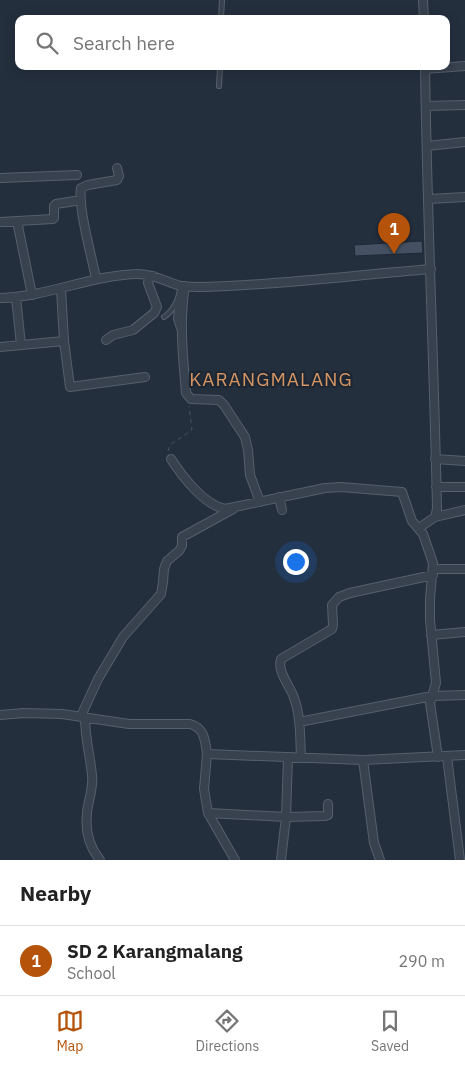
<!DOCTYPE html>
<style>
:root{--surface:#fff;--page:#f2f2f2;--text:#222;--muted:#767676;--line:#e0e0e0;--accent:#b45309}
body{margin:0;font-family:"IBM Plex Sans",sans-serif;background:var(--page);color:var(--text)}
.you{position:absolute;left:295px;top:561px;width:18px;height:18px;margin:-12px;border:4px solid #fff;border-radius:50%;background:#1a73e8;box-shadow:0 0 0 8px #1a73e833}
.badge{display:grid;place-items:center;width:32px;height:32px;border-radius:50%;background:var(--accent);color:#fff;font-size:16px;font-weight:700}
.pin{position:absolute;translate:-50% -41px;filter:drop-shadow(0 1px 2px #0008)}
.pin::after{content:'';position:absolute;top:26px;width:18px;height:15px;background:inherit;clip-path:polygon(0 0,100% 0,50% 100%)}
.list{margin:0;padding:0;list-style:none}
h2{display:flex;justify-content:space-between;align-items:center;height:65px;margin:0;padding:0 20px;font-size:21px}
h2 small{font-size:16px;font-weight:400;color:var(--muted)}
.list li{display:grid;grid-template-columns:32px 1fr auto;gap:15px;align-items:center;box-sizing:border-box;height:70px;padding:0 20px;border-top:1px solid var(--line)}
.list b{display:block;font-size:19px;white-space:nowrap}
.list p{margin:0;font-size:16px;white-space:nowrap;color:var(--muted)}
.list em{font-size:16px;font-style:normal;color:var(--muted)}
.icon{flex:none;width:28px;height:28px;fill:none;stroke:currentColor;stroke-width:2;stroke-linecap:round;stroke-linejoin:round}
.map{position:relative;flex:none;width:465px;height:860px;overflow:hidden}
.search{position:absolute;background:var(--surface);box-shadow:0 2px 12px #0003;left:15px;right:15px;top:15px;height:55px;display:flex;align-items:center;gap:12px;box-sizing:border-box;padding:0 18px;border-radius:10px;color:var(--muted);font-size:19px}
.sheet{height:135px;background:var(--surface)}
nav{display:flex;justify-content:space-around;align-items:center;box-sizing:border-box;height:70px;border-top:1px solid var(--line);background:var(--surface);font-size:14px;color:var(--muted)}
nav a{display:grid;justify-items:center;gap:2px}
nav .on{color:var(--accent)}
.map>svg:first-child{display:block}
.building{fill:#455162;stroke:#1f2835}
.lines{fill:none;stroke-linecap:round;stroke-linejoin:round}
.lane-casing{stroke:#565f6c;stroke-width:6}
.street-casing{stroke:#565f6c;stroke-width:10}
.path{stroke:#44595c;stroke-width:1;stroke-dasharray:4 4;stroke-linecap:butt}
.lane{stroke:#38414e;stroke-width:4}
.street{stroke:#38414e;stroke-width:8}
.labels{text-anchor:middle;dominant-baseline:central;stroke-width:4.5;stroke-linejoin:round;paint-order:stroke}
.quarter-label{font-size:19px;letter-spacing:1px;fill:#d59563;stroke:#1d2633}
</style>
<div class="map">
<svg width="465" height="860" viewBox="0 0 465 860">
<rect width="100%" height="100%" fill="#242f3e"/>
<path class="building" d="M422 241 423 253 355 256 354 245Z"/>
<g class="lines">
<defs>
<path id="lane" d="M221 19 222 0
M219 86 220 66
M178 300 176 319 181 334
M164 317C175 310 179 298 181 285"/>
<path id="street" d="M423 0 424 19
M425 69 465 66
M426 106 465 105
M427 146 465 142
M0 178 77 175
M429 199 465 197
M17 221 32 295
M0 222 53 219 54 218V206L56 204 81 200
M96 279C92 257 78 209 81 188L88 185 117 180 119 176 117 168
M185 286C179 322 183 357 186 393L191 399 219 400 224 405 245 437 248 450 250 475 260 502
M61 289 64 341 70 387 145 377
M16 297 21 345
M0 298C47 297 91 275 138 274 154 274 166 282 181 286 188 287 197 287 204 287 280 285 356 275 431 269
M106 340 113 335 133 330 154 313 157 307 148 283 149 278 153 276
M0 347 64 341
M171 459C182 476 204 505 225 509L325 488 341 487 402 492 412 521 423 534 433 563 430 599V620L436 683 430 703 438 757
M435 459 465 461
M436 487H465
M279 497 282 510
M435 517 465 510
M419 528 435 517 437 509C434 361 427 214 425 66
M434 569H465
M431 635 465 632
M0 715 24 713 62 714 129 724H190C205 728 205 741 207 754L363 760 465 755
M81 716 98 679 123 637 161 594 163 582 164 569 167 561 179 551 182 546V537L233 509
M85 717C85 738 90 755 92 775 93 784 91 793 89 801 84 822 86 843 100 860
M299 722 432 696 465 695
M207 754 204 789 208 813 235 860
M301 757C300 737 301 715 293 695 289 685 277 671 281 659L332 629 333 625 332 605 339 597 350 593 433 575
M447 757 460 860
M363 760 374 843 380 860
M208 813 286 817 325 816 328 815V804
M281 860 286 817 288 757"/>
</defs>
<use href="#lane" class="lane-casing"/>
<use href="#street" class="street-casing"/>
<path class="path" d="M168 451 170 445 192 430 189 406"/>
<use href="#lane" class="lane"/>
<use href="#street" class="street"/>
</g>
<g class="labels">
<g class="quarter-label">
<text x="271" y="379">KARANGMALANG</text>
</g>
</g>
</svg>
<div class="you"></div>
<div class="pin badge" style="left:394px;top:254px">1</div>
<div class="search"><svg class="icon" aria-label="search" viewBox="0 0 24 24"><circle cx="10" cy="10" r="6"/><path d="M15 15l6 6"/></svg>Search here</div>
</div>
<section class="sheet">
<h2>Nearby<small></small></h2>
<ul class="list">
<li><span class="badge">1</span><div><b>SD 2 Karangmalang</b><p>School</p></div><em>290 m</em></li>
</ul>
</section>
<nav>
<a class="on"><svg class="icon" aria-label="map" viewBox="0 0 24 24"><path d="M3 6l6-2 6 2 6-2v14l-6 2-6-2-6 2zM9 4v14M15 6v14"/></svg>Map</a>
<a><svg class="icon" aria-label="directions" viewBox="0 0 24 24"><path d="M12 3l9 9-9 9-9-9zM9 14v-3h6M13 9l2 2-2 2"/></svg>Directions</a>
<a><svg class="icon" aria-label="saved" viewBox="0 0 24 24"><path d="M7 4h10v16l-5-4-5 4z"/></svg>Saved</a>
</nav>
